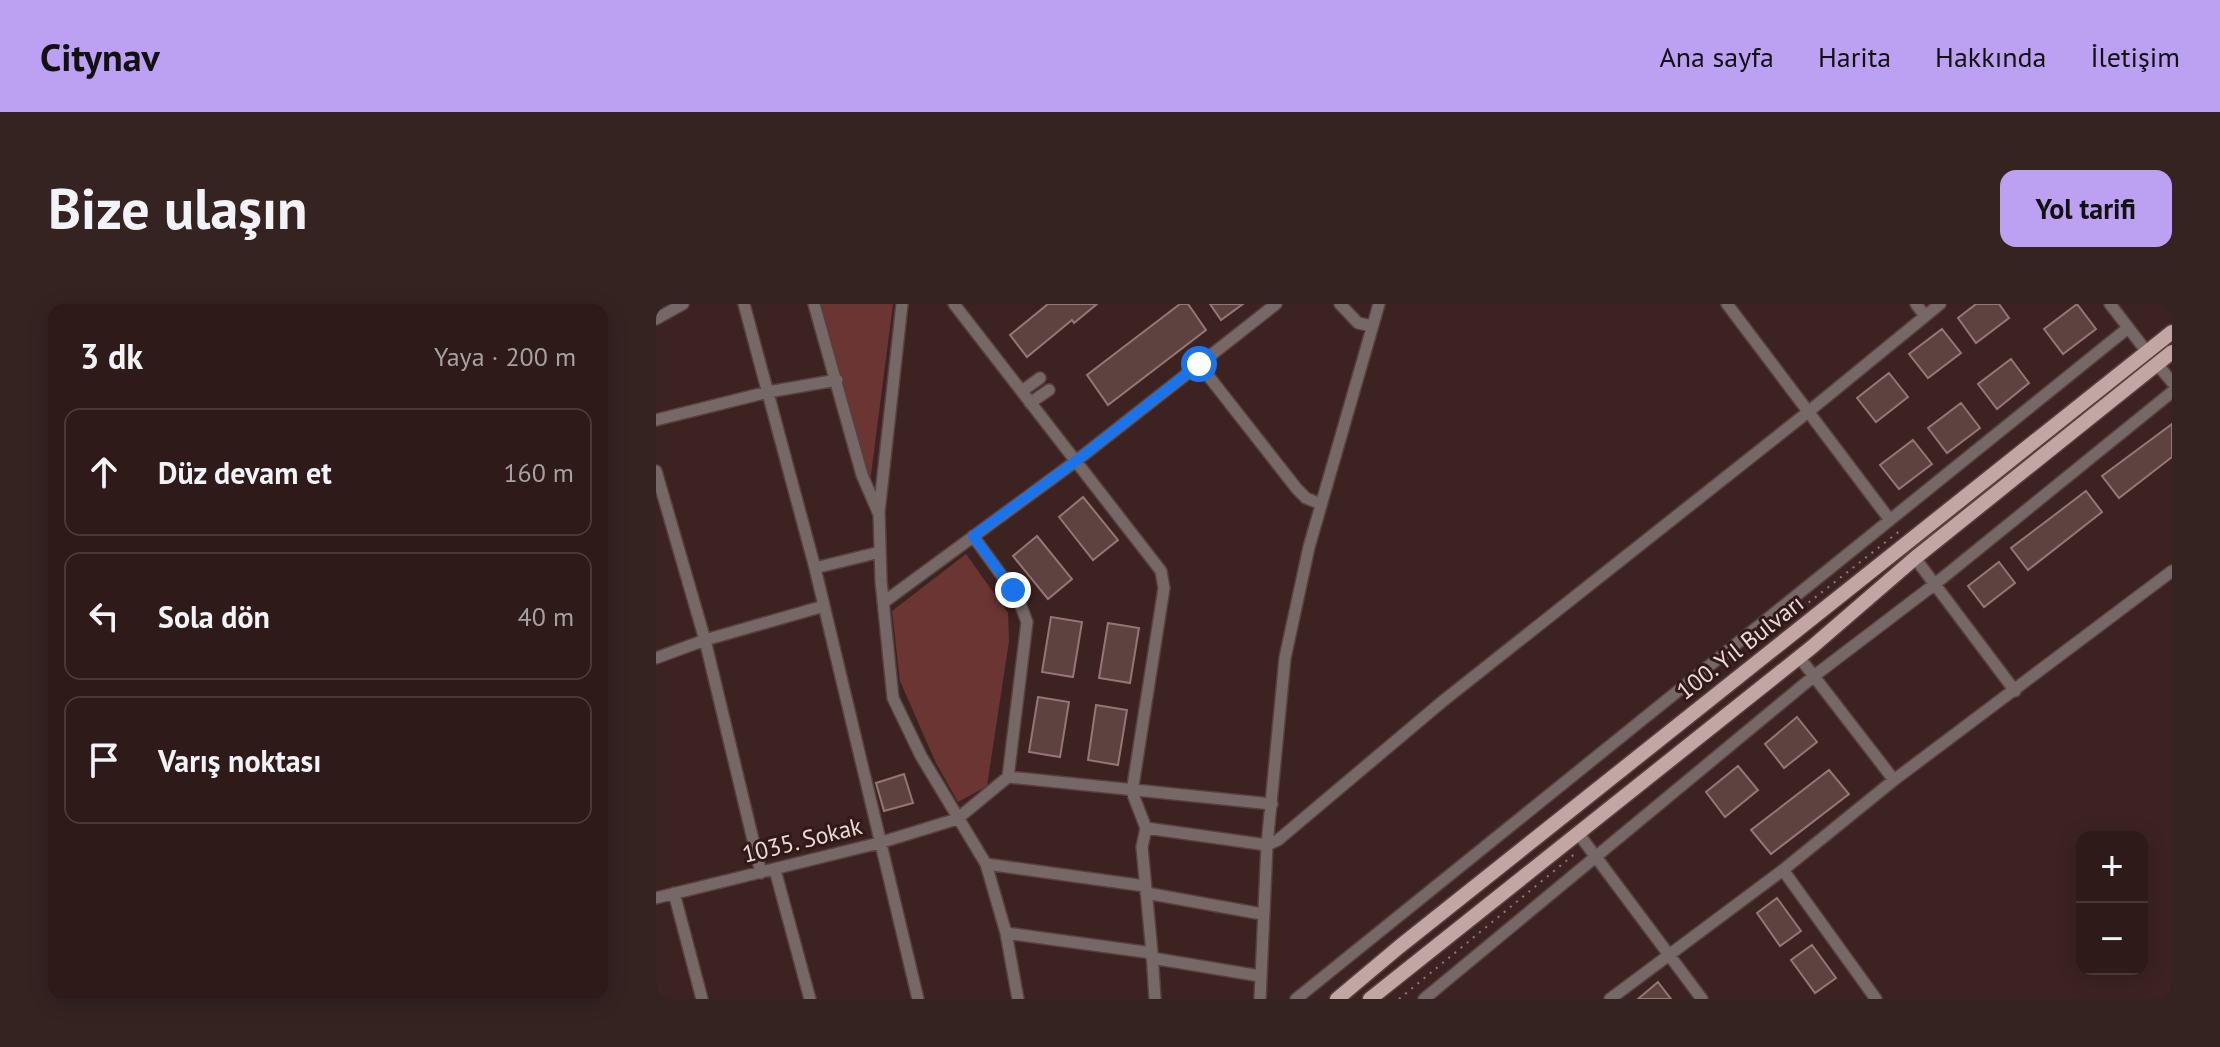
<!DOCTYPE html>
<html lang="tr">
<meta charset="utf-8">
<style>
:root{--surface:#2d1a19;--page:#352322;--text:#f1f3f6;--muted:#a7a1a2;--line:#483838;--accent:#bca0f2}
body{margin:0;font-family:"PT Sans",sans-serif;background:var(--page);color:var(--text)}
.controls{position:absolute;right:24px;bottom:24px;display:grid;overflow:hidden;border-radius:16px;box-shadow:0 4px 20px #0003}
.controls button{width:72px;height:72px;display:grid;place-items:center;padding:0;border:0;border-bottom:2px solid var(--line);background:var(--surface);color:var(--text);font:40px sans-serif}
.stop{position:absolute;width:24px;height:24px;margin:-18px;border:6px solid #1a73e8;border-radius:50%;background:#fff}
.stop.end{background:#1a73e8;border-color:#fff;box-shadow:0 2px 8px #0008}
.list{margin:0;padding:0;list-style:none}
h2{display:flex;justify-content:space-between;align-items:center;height:104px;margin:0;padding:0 32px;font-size:34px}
h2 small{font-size:26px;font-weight:400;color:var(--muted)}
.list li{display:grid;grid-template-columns:52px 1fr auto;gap:24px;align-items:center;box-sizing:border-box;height:128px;margin:0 16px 16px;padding:0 16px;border:2px solid var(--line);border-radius:16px}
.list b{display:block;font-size:30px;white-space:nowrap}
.list em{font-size:26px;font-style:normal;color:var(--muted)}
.icon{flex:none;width:44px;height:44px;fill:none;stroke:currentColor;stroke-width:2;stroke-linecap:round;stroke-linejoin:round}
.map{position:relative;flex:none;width:1516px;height:695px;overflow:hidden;border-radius:16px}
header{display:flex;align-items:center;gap:48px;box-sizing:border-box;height:112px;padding:0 40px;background:var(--accent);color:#111}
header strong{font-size:38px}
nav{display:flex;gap:44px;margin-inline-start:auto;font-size:28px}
.intro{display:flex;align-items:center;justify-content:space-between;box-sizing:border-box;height:192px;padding:0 48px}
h1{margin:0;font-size:56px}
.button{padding:20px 36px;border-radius:16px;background:var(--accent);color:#111;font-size:28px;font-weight:700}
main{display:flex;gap:48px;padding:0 48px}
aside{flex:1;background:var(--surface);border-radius:16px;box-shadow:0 4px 20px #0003}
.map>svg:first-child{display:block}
.green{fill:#6b3533}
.building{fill:#5e4240;stroke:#957673;stroke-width:2}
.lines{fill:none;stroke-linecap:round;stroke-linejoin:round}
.minor-casing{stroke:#58403e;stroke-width:14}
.major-casing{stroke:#58403e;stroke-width:17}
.path{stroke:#907b79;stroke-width:2;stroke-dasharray:2 6;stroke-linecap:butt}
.minor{stroke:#766867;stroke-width:11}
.major{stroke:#c2a6a3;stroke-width:14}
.route{stroke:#1a73e8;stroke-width:10}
.labels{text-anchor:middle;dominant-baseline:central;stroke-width:6;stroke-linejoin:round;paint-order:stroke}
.street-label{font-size:24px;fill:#ebd9d8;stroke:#311918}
</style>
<header>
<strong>Citynav</strong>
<nav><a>Ana sayfa</a><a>Harita</a><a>Hakkında</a><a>İletişim</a></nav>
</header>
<div class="intro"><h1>Bize ulaşın</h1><a class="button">Yol tarifi</a></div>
<main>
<aside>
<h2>3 dk<small>Yaya · 200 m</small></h2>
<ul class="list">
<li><svg class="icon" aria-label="ahead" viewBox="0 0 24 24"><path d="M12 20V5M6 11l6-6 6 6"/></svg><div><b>Düz devam et</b></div><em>160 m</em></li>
<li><svg class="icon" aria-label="left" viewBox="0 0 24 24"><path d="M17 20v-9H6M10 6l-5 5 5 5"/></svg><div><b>Sola dön</b></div><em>40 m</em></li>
<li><svg class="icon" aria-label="arrive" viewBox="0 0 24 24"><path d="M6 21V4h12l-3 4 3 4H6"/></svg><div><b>Varış noktası</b></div></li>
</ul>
</aside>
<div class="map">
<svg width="1516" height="695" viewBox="0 0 1516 695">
<rect width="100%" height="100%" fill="#3c2321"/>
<path class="green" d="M165 0H237L214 178Z
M310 250 352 309 353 337 331 482 302 498 280 459 244 377 236 307Z"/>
<path class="building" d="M392 0H441L418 19 416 16 371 53 354 31Z
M524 0H532L550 26 452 101 431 71Z
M554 0H587L565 16Z
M1320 0H1343L1353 14 1320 39 1302 14Z
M1421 0 1440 25 1407 50 1388 25Z
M1286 25 1305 49 1272 74 1253 50Z
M1355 55 1373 79 1341 105 1322 80Z
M1233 69 1252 93 1220 118 1201 94Z
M1305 99 1324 124 1291 149 1272 124Z
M1516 120V153L1463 194 1446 172Z
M1257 136 1276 160 1243 185 1224 161Z
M1430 187 1446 208 1372 266 1355 244Z
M427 193 462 236 437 256 403 213Z
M381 232 416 275 392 295 357 252Z
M1343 258 1359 279 1328 303 1312 282Z
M395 313 426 318 417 373 386 368Z
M452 319 483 324 474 379 443 374Z
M382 393 413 398 404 453 373 448Z
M440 401 471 406 462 461 432 456Z
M1141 413 1161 438 1128 464 1109 440Z
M1082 462 1102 486 1069 513 1050 488Z
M1173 466 1193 490 1115 550 1095 526Z
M248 470 257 499 228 507 220 479Z
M1121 594 1145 627 1124 642 1101 609Z
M1156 641 1180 674 1159 689 1135 656Z
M1002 678 1015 695H982Z"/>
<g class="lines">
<defs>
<path id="minor" d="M88 0 159 264 262 695
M158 0 206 171 222 208
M246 0 223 208 225 277 237 394 265 452 330 560 350 629 362 695
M298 0 505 267 508 284 476 488 490 524
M684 0 702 19 716 22
M1071 0 1234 216
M1260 0 1269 12
M1454 0 1491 48
M0 15 27 0
M543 60 641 185 650 194 665 200
M1501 60 1516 78
M366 87 384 74
M374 99 393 86
M0 116 112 88 181 76
M0 167 49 336 105 569
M317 232 362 294 371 318 352 473
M1259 254 1359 387
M159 264 224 248
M228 298 420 157 620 0
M1143 353 1238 476
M0 354 49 336 168 302
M922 529 1046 695
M611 541 622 536 787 397 1152 108 1284 0
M611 541 629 354 653 243 723 0
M330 560 489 582
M119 566 154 695
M1127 566 1220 695
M18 589 46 695
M490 589 606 610
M0 594 223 539 301 515 352 473 616 500
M350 629 496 649 499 695
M496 649 486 543 490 524 611 541 604 695
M496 654 604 672
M640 695 1472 24
M768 695 1158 372 1279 280 1516 88
M954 695 1127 566 1238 476 1516 267"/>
<path id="major" d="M681 695 743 643 1516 28
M714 695 1156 343 1259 254 1516 48"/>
</defs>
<use href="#minor" class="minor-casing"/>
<use href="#major" class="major-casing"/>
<path class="path" d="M1096 343 1245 226
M743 695 921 548"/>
<use href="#minor" class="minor"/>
<use href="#major" class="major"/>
</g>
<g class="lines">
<path class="route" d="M357 286 317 232 420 157 543 60"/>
</g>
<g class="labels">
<g class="street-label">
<text transform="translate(1084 343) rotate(-38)">100. Yıl Bulvarı</text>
<text transform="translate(146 536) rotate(-14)">1035. Sokak</text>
</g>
</g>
</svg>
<div class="controls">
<button>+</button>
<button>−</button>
</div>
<div class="stop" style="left:543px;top:60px"></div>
<div class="stop end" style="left:357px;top:286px"></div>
</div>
</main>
